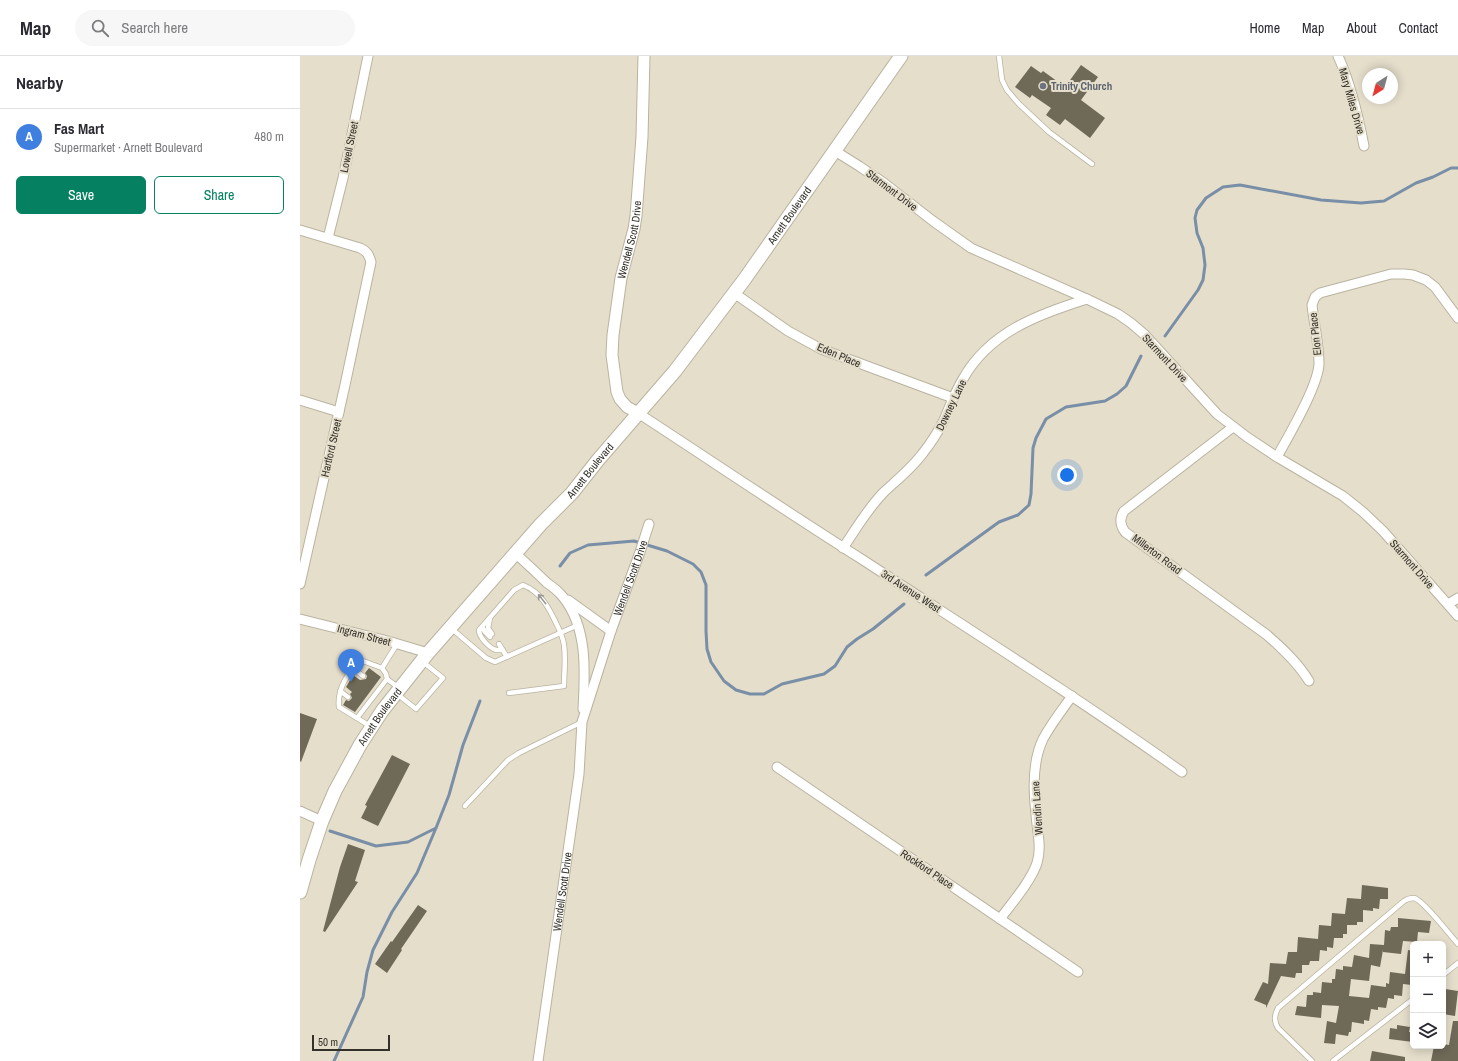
<!DOCTYPE html>
<meta charset="utf-8">
<style>
:root{--surface:#fff;--page:#f7f7f7;--text:#2b2b33;--muted:#7c7c81;--line:#e1e1e2;--accent:#058161}
body{margin:0;font-family:"Archivo Narrow",sans-serif;background:var(--page);color:var(--text)}
.controls{position:absolute;right:12px;bottom:12px;display:grid;overflow:hidden;border-radius:6px;box-shadow:0 2px 10px #0003}
.controls button{width:36px;height:36px;display:grid;place-items:center;padding:0;border:0;border-bottom:1px solid var(--line);background:var(--surface);color:var(--text);font:20px sans-serif}
.compass{position:absolute;left:1062px;top:12px;width:36px;height:36px;border-radius:50%;background:var(--surface);box-shadow:0 2px 10px #0003;rotate:216deg}
.scale{position:absolute;left:12px;bottom:10px;width:78px;box-sizing:border-box;padding-left:4px;border:2px solid #34312a;border-top:0;font-size:11px;line-height:14px;white-space:nowrap;color:#34312a;-webkit-text-stroke:3px #e5decb;paint-order:stroke}
.you{position:absolute;left:767px;top:419px;width:14px;height:14px;margin:-10px;border:3px solid #fff;border-radius:50%;background:#1a73e8;box-shadow:0 0 0 6px #1a73e833}
.badge{display:grid;place-items:center;width:26px;height:26px;border-radius:50%;background:var(--accent);color:#fff;font-size:13px;font-weight:700}
.pin{position:absolute;translate:-50% -33px;filter:drop-shadow(0 1px 2px #0008)}
.pin::after{content:'';position:absolute;top:21px;width:14px;height:12px;background:inherit;clip-path:polygon(0 0,100% 0,50% 100%)}
.list{margin:0;padding:0;list-style:none}
h2{display:flex;justify-content:space-between;align-items:center;height:52px;margin:0;padding:0 16px;font-size:17px}
h2 small{font-size:13px;font-weight:400;color:var(--muted)}
.list li{display:grid;grid-template-columns:26px 1fr auto;gap:12px;align-items:center;box-sizing:border-box;height:56px;padding:0 16px;border-top:1px solid var(--line)}
.list b{display:block;font-size:15px;white-space:nowrap}
.list p{margin:0;font-size:13px;white-space:nowrap;color:var(--muted)}
.list em{font-size:13px;font-style:normal;color:var(--muted)}
.actions{display:flex;gap:8px;padding:12px 16px}
.actions a{flex:1;padding:9px 0;border:1px solid var(--accent);border-radius:6px;text-align:center;font-size:14px;color:var(--accent)}
.actions .main{background:var(--accent);color:#fff}
.icon{flex:none;width:22px;height:22px;fill:none;stroke:currentColor;stroke-width:2;stroke-linecap:round;stroke-linejoin:round}
.map{position:relative;flex:none;width:1158px;height:1005px;overflow:hidden}
header{display:flex;align-items:center;gap:24px;box-sizing:border-box;height:56px;padding:0 20px;background:var(--surface);border-bottom:1px solid var(--line)}
header strong{font-size:19px}
nav{display:flex;gap:22px;margin-inline-start:auto;font-size:14px}
.search{width:280px;height:36px;background:var(--page);display:flex;align-items:center;gap:10px;box-sizing:border-box;padding:0 14px;border-radius:22px;color:var(--muted);font-size:15px}
main{display:flex}
aside{flex:1;background:var(--surface)}
.map>svg:first-child{display:block}
.lines{fill:none;stroke-linecap:round;stroke-linejoin:round}
.stream{stroke:#798ea7;stroke-width:3}
.building{fill:#6f6958}
.service-casing{stroke:#b9b3a0;stroke-width:6}
.minor-casing{stroke:#b9b3a0;stroke-width:11}
.tertiary-casing{stroke:#b9b3a0;stroke-width:13}
.secondary-casing{stroke:#b9b3a0;stroke-width:15}
.service{stroke:#fff;stroke-width:4.5}
.minor{stroke:#fff;stroke-width:9}
.tertiary{stroke:#fff;stroke-width:11}
.secondary{stroke:#fff;stroke-width:13}
.oneway{stroke:#9a9894}
.worship-dot{fill:#6b7280;stroke:#e5decb;stroke-width:1.5}
.labels{text-anchor:middle;dominant-baseline:central;stroke-width:4;stroke-linejoin:round;paint-order:stroke}
.worship-label{font-size:11px;font-weight:bold;fill:#5b616d;stroke:#e5decb;text-anchor:start}
.street-label{font-size:11px;fill:#34312a;stroke:#e5decb}
</style>
<header>
<strong>Map</strong>
<div class="search"><svg class="icon" aria-label="search" viewBox="0 0 24 24"><circle cx="10" cy="10" r="6"/><path d="M15 15l6 6"/></svg>Search here</div>
<nav><a>Home</a><a>Map</a><a>About</a><a>Contact</a></nav>
</header>
<main>
<aside>
<h2>Nearby<small></small></h2>
<ul class="list">
<li><span class="badge" style="background:#3f7fe0">A</span><div><b>Fas Mart</b><p>Supermarket · Arnett Boulevard</p></div><em>480 m</em></li>
</ul>
<div class="actions"><a class="main">Save</a><a>Share</a></div>
</aside>
<div class="map">
<svg width="1158" height="1005" viewBox="0 0 1158 1005">
<rect width="100%" height="100%" fill="#e5decb"/>
<g class="lines">
<path class="stream" d="M865 280 898 234 903 224 905 209 903 192 897 177 895 162 897 154 906 142 923 131 940 129 1021 144 1061 147 1084 145 1116 127 1133 121 1151 112H1158
M260 510 270 497 288 489 334 485 367 495 393 508 401 516 406 529V575L407 593 411 606 424 625 436 634 450 638H464L482 628 524 618 535 610 547 591 557 583 573 573 604 548
M626 519 699 466 718 459 729 449 731 438 733 392 736 382 746 363 766 351 805 345 817 338 826 330 841 300
M30 775 76 790 108 786 136 772
M34 1005 63 941 67 916 73 894 92 856 117 817 136 772 149 739 163 689 180 645"/>
</g>
<path class="building" d="M781 9 798 21 781 44 805 62 790 82 765 63 760 69 746 59 751 52 732 39 730 42 715 31 731 10 741 17 743 15 765 31Z
M69 612 81 621 55 656 43 649 46 644 49 645 52 642 50 638 52 636 46 631 53 619 60 624 66 623 67 620 65 617Z
M0 657 17 663 1 706 0 705Z
M92 699 110 708 78 770 61 762 67 750 65 749Z
M48 788 65 794 55 825 58 826 25 876 23 875 40 811Z
M1062 829 1088 832V843H1080L1079 853 1073 852V855L1063 854V866H1057V869H1047V878H1043V882H1034L1033 892 1027 891V895L1020 894 1019 905H1010L1009 909H1002V917H996L995 922 981 920 966 952V949L954 944 963 926 968 928 970 907 986 908 988 896H997L998 881 1018 883 1019 869 1031 870 1032 857 1045 858 1047 842 1061 843Z
M118 849 127 855 101 893 102 894 87 917 75 908 91 885 92 886Z
M1098 862 1131 865 1129 877 1118 876 1117 886 1103 885 1101 898 1083 896V894L1080 911 1071 909 1069 925 1051 923 1049 940 1069 942 1071 929 1086 931V927L1089 928 1090 916 1105 918 1108 894 1113 895V926L1112 929 1103 928 1102 940 1094 939V943L1088 942 1086 952 1078 951V954L1071 953 1069 965 1064 964V968L1052 966 1051 976H1049L1048 980 1036 978 1035 988 1024 987 1027 965 1036 967 1039 950 1022 949 1021 962 995 959 997 950 1006 951 1007 939H1013V936L1021 937 1022 926 1032 927V923H1035L1036 913 1043 914V910L1052 911 1054 899 1069 902 1070 888 1084 889 1085 874 1090 875 1091 871H1098Z
M1145 933 1158 935 1155 960 1143 958V936H1144Z
M1153 965H1158V1005H1131L1134 990 1139 991V990H1143V988L1149 989Z
M1097 969 1110 971 1109 976H1113V986L1089 983 1090 972 1097 973Z
M1072 995 1105 1001V1005H1070Z"/>
<g class="lines">
<defs>
<path id="service" d="M699 0 702 24 707 34 719 48 749 76 792 108
M190 562 188 572 192 578
M182 571 185 576 190 581
M152 573 186 602 195 606 278 569
M199 588 207 601
M203 594C201 594 198 594 196 594 189 592 179 581 179 574L214 534 223 529C241 536 249 552 257 569 260 575 263 582 264 589 266 603 264 617 264 630L209 637
M82 612 86 618 87 623
M54 613 63 620
M40 635 48 641
M97 638 116 653 143 622 123 606
M57 662 87 623 99 632
M70 670 39 651C37 634 48 613 63 605L82 612 97 588
M165 750 208 704 219 697 282 666
M1143 919 1158 907
M1012 1005 978 972C974 965 974 960 978 952L1104 845C1107 843 1110 842 1114 842 1123 844 1150 879 1158 888
M1033 1005 1113 943"/>
<g id="minor">
<path d="M1038 0C1051 28 1058 59 1064 90"/>
<path d="M535 95 559 110 584 127 633 165 671 192 787 243 818 258 831 267 845 279 917 358 947 381 977 401 1043 440 1063 456 1083 475 1158 560"/>
<path d="M0 174 60 192C67 195 69 199 71 206L45 329 0 528"/>
<path d="M28 182 43 122 68 0"/>
<path d="M434 237 488 275 521 293 653 342"/>
<path d="M0 344 39 356"/>
<path d="M338 357C413 406 487 456 563 504 670 574 778 642 882 716"/>
<path d="M933 371 824 455C819 463 820 469 825 476L967 579C983 593 998 607 1009 625"/>
<path d="M977 401C989 379 1018 330 1019 308 1019 288 1014 268 1012 249L1015 241 1020 237 1091 218H1104L1113 219 1126 224 1135 231 1158 262"/>
<path d="M543 492C556 473 568 452 584 436 598 423 612 412 623 397 631 387 638 376 644 364 650 350 655 336 663 323 689 276 739 258 787 243"/>
<path d="M216 498C226 507 237 517 247 527 253 531 259 536 263 541 288 572 285 616 283 653"/>
<path d="M268 544 311 575"/>
<path d="M1148 548 1158 542"/>
<path d="M0 563 88 585 128 597"/>
<path d="M477 711 778 916"/>
<path d="M0 755 22 765"/>
<path d="M700 863C712 847 731 825 737 807 742 791 737 775 736 758 733 734 732 706 743 683 751 668 762 654 772 640"/>
<path id="s1" d="M238 1005 279 718 282 666 311 575 340 496 349 468"/>
</g>
<g id="tertiary">
<path id="s2" d="M338 357 327 351 320 343 317 336 312 299 313 279 321 222 334 173 336 160 342 81 344 0"/>
</g>
<g id="secondary">
<path id="s3" d="M0 836 9 804 22 765 35 735 60 689 82 655 128 597 241 468 272 437 298 404 375 315 444 224 601 0"/>
</g>
</defs>
<use href="#service" class="service-casing"/>
<use href="#minor" class="minor-casing"/>
<use href="#tertiary" class="tertiary-casing"/>
<use href="#secondary" class="secondary-casing"/>
<use href="#service" class="service"/>
<use href="#minor" class="minor"/>
<use href="#tertiary" class="tertiary"/>
<use href="#secondary" class="secondary"/>
</g>
<defs><path id="oneway-shaft" d="M-6 0H5M1.5-3L5.5 0L1.5 3" fill="none" stroke-width="1.6" stroke-linecap="round" stroke-linejoin="round"/></defs>
<use class="oneway" href="#oneway-shaft" transform="translate(242 543) rotate(-129)"/>
<circle class="worship-dot" cx="743" cy="30" r="4"/>
<g class="labels">
<g class="worship-label">
<text x="751" y="30">Trinity Church</text>
</g>
<g class="street-label">
<text transform="translate(1052 45) rotate(74)">Mary Miles Drive</text>
<text transform="translate(49 91) rotate(-78)">Lowell Street</text>
<text transform="translate(592 134) rotate(37)">Starmont Drive</text>
<text stroke="none"><textPath href="#s3" startOffset="842">Arnett Boulevard</textPath></text>
<text stroke="none"><textPath href="#s2" startOffset="185">Wendell Scott Drive</textPath></text>
<text transform="translate(1015 278) rotate(-96)">Elon Place</text>
<text transform="translate(539 299) rotate(23)">Eden Place</text>
<text transform="translate(865 302) rotate(47)">Starmont Drive</text>
<text transform="translate(651 349) rotate(-64)">Downey Lane</text>
<text transform="translate(31 392) rotate(-77)">Hartford Street</text>
<text stroke="none"><textPath href="#s3" startOffset="518">Arnett Boulevard</textPath></text>
<text transform="translate(857 498) rotate(37)">Millerton Road</text>
<text transform="translate(1112 508) rotate(49)">Starmont Drive</text>
<text stroke="none"><textPath href="#s1" startOffset="494">Wendell Scott Drive</textPath></text>
<text transform="translate(611 535) rotate(33)">3rd Avenue West</text>
<text transform="translate(64 579) rotate(15)">Ingram Street</text>
<text stroke="none"><textPath href="#s3" startOffset="194">Arnett Boulevard</textPath></text>
<text transform="translate(737 752) rotate(-94)">Wendin Lane</text>
<text transform="translate(627 813) rotate(34)">Rockford Place</text>
<text stroke="none"><textPath href="#s1" startOffset="171">Wendell Scott Drive</textPath></text>
</g>
</g>
</svg>
<div class="controls">
<button>+</button>
<button>−</button>
<button><svg class="icon" aria-label="layers" viewBox="0 0 24 24"><path d="M12 4l9 5-9 5-9-5zM3 14l9 5 9-5"/></svg></button>
</div>
<svg class="compass" viewBox="-18 -18 36 36"><path d="M0-13l5 13h-10z" fill="#e53935"/><path d="M0 13l5-13h-10z" fill="#7c7c81"/></svg>
<div class="scale">50 m</div>
<div class="you"></div>
<div class="pin badge" style="left:51px;top:626px;background:#3f7fe0">A</div>
</div>
</main>
